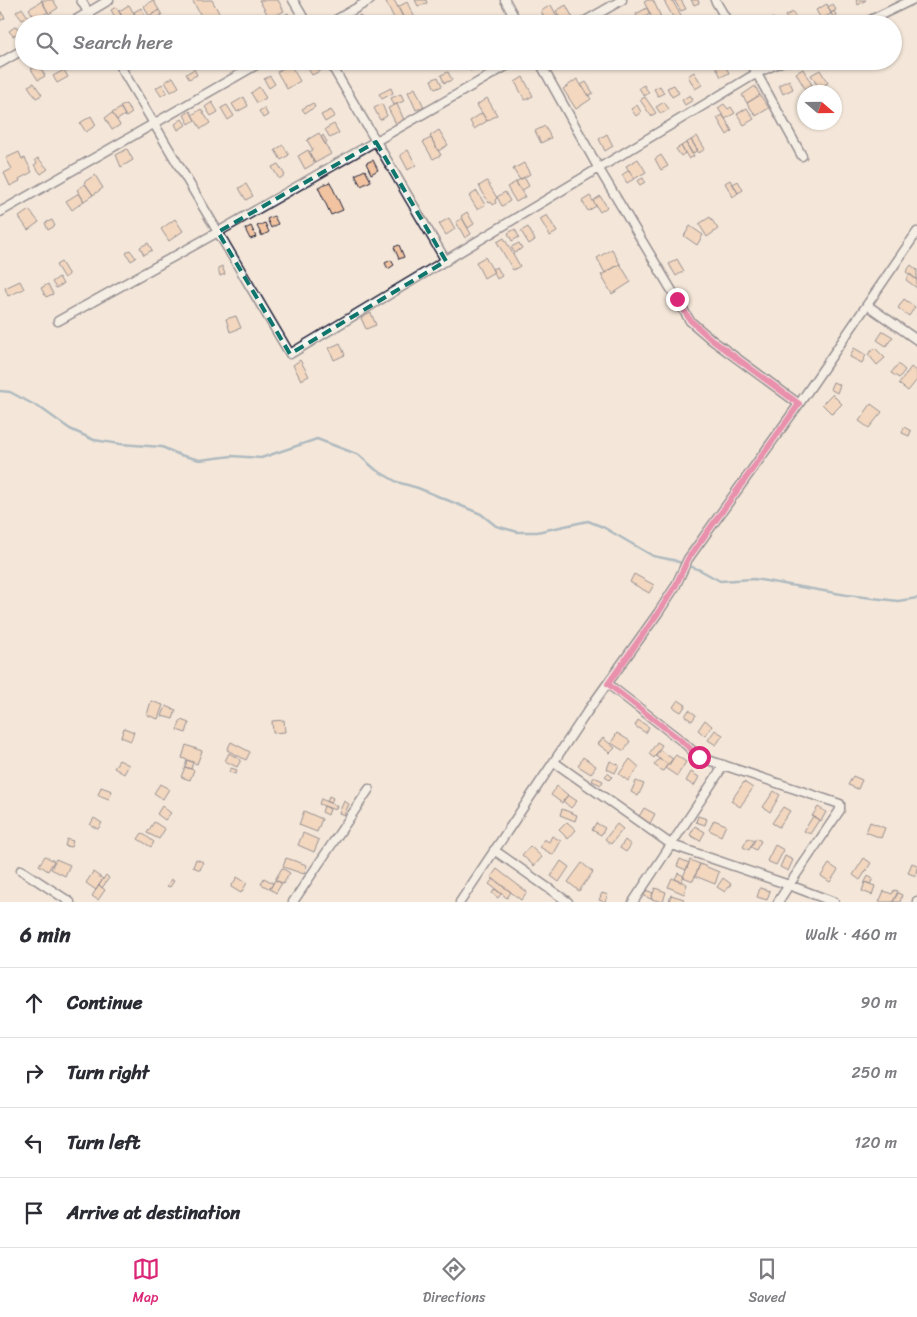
<!DOCTYPE html>
<meta charset="utf-8">
<style>
:root{--surface:#fff;--page:#f2f2f3;--text:#2b2b33;--muted:#7c7c81;--line:#e1e1e2;--accent:#db2777}
body{margin:0;font-family:Sriracha,sans-serif;background:var(--page);color:var(--text)}
.compass{position:absolute;left:797px;top:85px;width:45px;height:45px;border-radius:50%;background:var(--surface);box-shadow:0 1px 4px #0004;rotate:110deg}
.stop{position:absolute;width:15px;height:15px;margin:-11px;border:4px solid #db2777;border-radius:50%;background:#fff}
.stop.end{background:#db2777;border-color:#fff;box-shadow:0 1px 5px #0008}
.list{margin:0;padding:0;list-style:none}
h2{display:flex;justify-content:space-between;align-items:center;height:65px;margin:0;padding:0 20px;font-size:21px}
h2 small{font-size:16px;font-weight:400;color:var(--muted)}
.list li{display:grid;grid-template-columns:32px 1fr auto;gap:15px;align-items:center;box-sizing:border-box;height:70px;padding:0 20px;border-top:1px solid var(--line)}
.list b{display:block;font-size:19px;white-space:nowrap}
.list em{font-size:16px;font-style:normal;color:var(--muted)}
.icon{flex:none;width:28px;height:28px;fill:none;stroke:currentColor;stroke-width:2;stroke-linecap:round;stroke-linejoin:round}
.map{position:relative;flex:none;width:917px;height:902px;overflow:hidden}
.search{position:absolute;background:var(--surface);box-shadow:0 1px 4px #0004;left:15px;right:15px;top:15px;height:55px;display:flex;align-items:center;gap:12px;box-sizing:border-box;padding:0 18px;border-radius:28px;color:var(--muted);font-size:19px}
.sheet{height:345px;background:var(--surface)}
nav{display:flex;justify-content:space-around;align-items:center;box-sizing:border-box;height:70px;border-top:1px solid var(--line);background:var(--surface);font-size:14px;color:var(--muted)}
nav a{display:grid;justify-items:center;gap:2px}
nav .on{color:var(--accent)}
.map>svg:first-child{display:block}
.lines{fill:none;stroke-linecap:round;stroke-linejoin:round}
.stream{stroke:#5d83a1;stroke-width:2.5}
.building{fill:#f1c3a0;stroke:#22223b}
.minor-casing{stroke:#22223b;stroke-width:11}
.minor{stroke:#f6f6f2;stroke-width:8}
.route{stroke:#db2777;stroke-width:6}
.marked{fill:none;stroke:#0f766e;stroke-width:4;stroke-dasharray:10 6;stroke-linejoin:round}
</style>
<div class="map">
<svg width="917" height="902" viewBox="0 0 917 902">
<rect width="100%" height="100%" fill="#f4e7d9"/>
<filter id="ink" filterUnits="userSpaceOnUse"><feTurbulence type="fractalNoise" baseFrequency=".02" numOctaves="2"/><feDisplacementMap in="SourceGraphic" scale="10" xChannelSelector="R" yChannelSelector="G"/><feConvolveMatrix kernelMatrix="1 2 1 2 8 2 1 2 1" color-interpolation-filters="sRGB"/></filter>
<g filter="url(#ink)">
<g class="lines">
<path class="stream" d="M0 391 10 392 42 409 70 429 94 440 120 444 162 447 180 455 200 460 232 456 261 458 317 439 359 455 376 470 397 482 418 488 481 514 496 526 518 532H537L588 521 603 527 653 556 673 560 700 570 720 581 754 579 847 595 898 601 917 598"/>
</g>
<path class="building" d="M41 0H53L58 8 49 14Z
M153 0 159 10 149 16 144 6Z
M192 0H212L224 22 221 24H206Z
M259 0H278L284 11 270 19Z
M390 0H394L407 24H397L386 2Z
M415 0H426L427 3 418 6Z
M648 0H653L661 17 653 20 644 2Z
M667 0H672L684 21 677 24 664 1Z
M674 0H681L686 9 681 11Z
M691 0H698L699 3 694 5Z
M856 0H866L858 5Z
M42 1 48 12 36 20 29 9Z
M407 2 414 16 405 21 398 7Z
M827 4 831 14 821 19 816 10Z
M833 4 836 10 831 13 828 7Z
M129 5 136 17 126 23 119 11Z
M551 5 558 18 548 24 541 11Z
M566 5 574 20 568 24H563L556 11Z
M116 7 126 23 124 24H119L111 10Z
M22 8 28 17 22 20 16 12Z
M141 8 150 24H140L136 17 134 12Z
M647 8 650 14 639 20 636 14Z
M0 10 5 18 0 21Z
M159 10 162 15 154 20 151 15Z
M834 11 837 17 834 19 831 13Z
M793 12 799 24H790L785 16Z
M288 13 294 24H277L275 21Z
M360 15 365 24H361L357 17Z
M543 15 548 24H539L536 19Z
M474 16 478 24H460L465 21Z
M635 17 639 24H629L628 21Z
M712 18 716 24H705Z
M773 18 776 24H762Z
M116 19 119 24H111L110 22Z
M16 26 20 32 13 36 9 31Z
M35 61 39 65 33 68 31 64Z
M61 61H70L74 67 67 71Z
M302 61H317L306 68Z
M317 61H319L324 69 312 75 307 67Z
M465 61H474L477 68 470 71Z
M713 61H723L729 73 721 77Z
M489 62 494 70 487 74 482 66Z
M290 64 300 81 287 89 277 72Z
M39 65 45 76 38 80 31 69Z
M194 69 197 75 189 79 186 74Z
M803 69 812 85 805 89 796 73Z
M64 70 68 77 57 83 53 76Z
M820 70 828 83 819 88 811 75Z
M448 72 452 80 444 83 441 75Z
M694 72 702 85 695 89 688 76Z
M270 76 275 84 269 88 264 79Z
M173 77 179 87 171 92 165 82Z
M438 77 442 86 435 89 431 80Z
M523 77 533 96 525 100 515 82Z
M577 79 591 99 576 109 563 89Z
M789 80 793 89 783 94 779 85Z
M586 82 593 93 588 96 581 85Z
M34 83 42 95 36 98 28 86Z
M162 84 167 92 161 96 156 88Z
M644 85 649 93 644 96 639 88Z
M674 85 679 93 672 97 667 88Z
M660 86 664 93 658 96 654 89Z
M755 86 760 95 747 103 742 95Z
M259 87 266 98 257 103 251 93Z
M391 88 393 93 382 99 379 94Z
M415 88 424 107 416 110 408 92Z
M401 94 404 101 394 105 391 98Z
M690 95 693 100 685 105 682 100Z
M760 95 769 108 756 116 747 103Z
M244 97 248 106 237 112 232 104Z
M645 97 656 113 651 116 640 100Z
M487 98 497 115 487 121 477 105Z
M212 102 218 112 211 116 205 107Z
M664 102 669 109 661 114 656 107Z
M313 103 315 107 305 113 302 109Z
M126 104 132 113 126 117 120 107Z
M382 104 387 116 380 120 374 108Z
M397 104 404 120 396 124 388 108Z
M724 104 728 109 731 107 735 113 725 119 718 108Z
M227 105 234 116 228 120 221 108Z
M637 105 641 112 636 116 631 109Z
M121 108 125 115 117 120 112 113Z
M264 108 268 115 263 118 259 111Z
M747 108 754 119 744 125 737 114Z
M201 109 210 123 201 129 192 115Z
M331 110 335 116 325 122 321 115Z
M190 111 195 120 189 124 184 115Z
M112 113 120 125 112 130 105 118Z
M482 113 487 121 474 129 470 121Z
M723 115 732 131 727 135 717 118Z
M91 116 96 125 86 132 80 123Z
M182 119 186 125 178 130 175 124Z
M334 124 339 133 330 138 325 129Z
M545 126 551 138 541 143 535 131Z
M439 130 448 145 438 151 430 136Z
M319 133 331 154 315 163 309 152 313 150 307 140Z
M607 134 613 146 605 151 599 139Z
M323 135 327 142 325 144 321 137Z
M697 136 705 149 699 153 691 140Z
M431 138 441 155 433 159 423 142Z
M691 140 698 150 692 154 686 143Z
M686 143 694 156 689 159 681 146Z
M283 145 289 155 281 160 275 150Z
M681 146 685 153 681 156 676 149Z
M127 149 133 160 121 167 116 155Z
M308 150 315 163 305 169 298 156Z
M408 150 416 165 408 170 400 155Z
M19 152 22 159 25 158 32 172 19 179 20 181 10 186 4 173 12 169 6 158Z
M661 155 668 166 661 170 655 159Z
M38 158 48 169 41 174 34 165 37 163 35 160Z
M638 159 646 172 634 179 626 166Z
M373 160 378 170 371 174 366 163Z
M524 163 530 174 520 180 513 169Z
M278 164 285 175 279 179 272 167Z
M365 170 371 181 361 186 355 175Z
M629 170 634 179 627 183 622 175Z
M95 175 103 188 93 195 84 182Z
M524 177 529 186 521 191 516 182Z
M643 178 645 182 640 185 637 181Z
M730 180 738 193 733 197 725 183Z
M487 181 497 198 495 200 496 203 493 205 491 202 489 203 479 186Z
M738 181 743 190 738 193 733 184Z
M330 182 343 210 331 215 318 187Z
M516 182 525 197 516 202 507 187Z
M85 184 93 195 84 201 77 190Z
M246 184 253 196 246 200 239 188Z
M477 191 485 205 477 209 469 196Z
M505 192 510 201 502 206 497 197Z
M79 193 84 201 72 210 66 201Z
M590 196 596 206 588 211 582 201Z
M600 196 607 207 600 212 593 201Z
M29 210 39 222 28 230 19 217Z
M467 212 474 224 468 228 461 216Z
M547 215 557 232 550 236 540 219Z
M274 216 278 224 271 228 267 219Z
M710 217 718 229 707 237 699 224Z
M449 218 455 229 446 235 439 224Z
M462 218 471 234 465 238 456 222Z
M175 219 183 231 169 241 161 229Z
M52 220 55 226 48 230 45 223Z
M265 223 269 232 262 236 257 226Z
M251 226 256 237 250 239 245 229Z
M690 226 703 235 697 245 684 236Z
M528 227 535 240 529 244 521 231Z
M515 229 519 237 512 241 508 233Z
M504 238 520 266 513 270 497 242Z
M148 243 152 250 144 255 140 247Z
M519 243 522 248 515 253 511 247Z
M399 245 404 257 399 259 394 247Z
M612 249 620 264 605 273 597 258Z
M130 250 136 258 131 261 126 253Z
M485 257 494 272 484 278 476 262Z
M677 259 684 271 676 276 669 264Z
M391 260 394 265 388 269 385 263Z
M61 262 69 275 64 278 56 265Z
M620 264 631 282 612 294 601 275Z
M911 265 917 270V280L906 272Z
M222 266 225 274 220 276 218 268Z
M497 267 502 276 497 279 492 269Z
M910 274 917 280V288L906 280Z
M59 277 63 284 56 288 52 282Z
M20 281 24 289 8 296 5 288Z
M48 284 53 294 46 297 41 288Z
M904 299 915 307 909 316 898 308Z
M371 313 376 325 366 329 361 318Z
M236 316 241 328 230 332 226 319Z
M883 331 893 337 886 346 877 340Z
M340 343 345 355 334 360 329 348Z
M854 348 866 355 862 363 850 357Z
M875 348 885 358 877 365 868 354Z
M300 360 309 376 301 380 293 365Z
M898 364 905 370 899 378 891 373Z
M911 367 917 372V380L908 391 899 384Z
M833 382 840 385 837 393 830 389Z
M832 394 842 404 832 414 822 404Z
M871 404 882 412 869 428 859 421Z
M904 427 911 431 909 436 902 433Z
M634 574 654 585 649 593 630 582Z
M678 700 686 705 681 712 673 707Z
M151 701 163 705 158 719 147 715Z
M166 706 176 710 173 719 162 716Z
M689 710 696 715 692 721 685 716Z
M181 720 189 723 186 733 177 730Z
M284 720 285 732 273 733 272 721Z
M638 720 649 727 646 733 635 726Z
M705 720 712 726 705 736 698 730Z
M124 728 134 732 131 741 121 737Z
M715 730 723 735 716 745 708 740Z
M617 733 630 741 624 751 611 743Z
M603 738 615 748 610 753 598 744Z
M231 742 250 752 246 760 227 750Z
M657 742 662 745 654 758 649 754Z
M186 745 202 751 197 764 182 758Z
M660 750 673 759 669 765 655 756Z
M229 753 241 760 237 767 225 761Z
M676 755 686 762 677 776 665 768Z
M583 757 596 766 591 774 578 766Z
M630 759 639 767 628 781 619 774Z
M659 759 668 764 663 771 654 765Z
M119 760 129 765 124 774 114 768Z
M187 760 193 762 191 769 185 767Z
M610 761 619 765 615 773 607 769Z
M185 767 194 770 190 780 181 777Z
M231 768 237 770 236 774 229 772Z
M691 772 699 777 694 786 686 781Z
M608 773 612 777 609 780 605 776Z
M853 776 862 780 858 789 848 785Z
M594 777 603 781 601 785 592 781Z
M636 781 644 784 638 796 631 792Z
M744 782 753 788 740 807 731 801Z
M160 784 169 789 163 799 154 793Z
M557 786 568 795 562 803 551 795Z
M101 787 112 791 109 799 98 795Z
M774 791 780 795 770 812 763 807Z
M568 795 577 801 571 808 563 801Z
M329 796 333 798 331 803 327 801Z
M321 799 337 806 335 810 319 804Z
M344 801 349 804 344 815 339 813Z
M162 806 171 813 165 820 157 814Z
M324 806 330 809 328 815 322 812Z
M783 807 790 811 779 827 772 823Z
M818 807 826 812 821 821 812 816Z
M644 808 655 814 649 825 638 818Z
M562 809 577 815 575 821 560 815Z
M304 811 322 819 317 832 299 825Z
M698 816 707 819 705 825 696 822Z
M813 816 819 820 810 834 804 831Z
M94 818 102 823 98 829 90 825Z
M714 820 726 825 721 836 709 830Z
M154 822 165 829 159 839 147 833Z
M567 822 576 830 568 839 559 830Z
M870 822 885 828 881 838 866 832Z
M596 823 605 828 601 835 592 830Z
M617 824 623 829 611 844 605 839Z
M695 826 705 832 700 841 690 835Z
M142 833 154 842 151 847 138 839Z
M303 833 319 840 314 852 298 845Z
M552 836 561 841 553 855 540 847 544 839 549 842Z
M748 838 754 841 749 850 743 847Z
M756 838 761 841 756 850 751 847Z
M67 839 73 841 71 847 65 846Z
M625 840 631 845 626 852 620 848Z
M775 845 784 850 776 865 767 861Z
M530 846 542 857 534 866 522 855Z
M45 856 54 861 48 871 39 865Z
M785 856 793 860 788 871 780 867Z
M286 858 307 865 304 874 283 867Z
M864 858 871 863 860 880 853 875Z
M56 859 70 865 65 876 51 869Z
M196 859 203 862 200 870 193 867Z
M680 859 689 863 686 870 677 866Z
M690 860 700 864 693 881 683 877Z
M561 861 569 867 559 882 551 876Z
M582 863 593 872 579 891 568 882Z
M912 863 917 865 916 876 908 873Z
M700 864 719 872 715 884 695 876Z
M829 864 838 870 830 882 821 876Z
M282 868 290 873 283 884 275 880Z
M497 869 527 892 521 900 491 877Z
M93 872 103 879 96 890 86 883Z
M678 873 684 876 681 882 675 879Z
M106 875 109 878 102 888 99 885Z
M868 876 873 879 870 884 865 882Z
M237 877 247 883 241 893 231 887Z
M264 878 273 883 270 889 261 884Z
M672 878 687 884 684 894 668 887Z
M723 878 731 884 725 892 717 887Z
M171 879 174 881 170 887 167 886Z
M493 879 511 892 507 898 489 884Z
M275 880 282 883 276 893 270 889Z
M865 882 875 886 872 895 862 891Z
M99 885 105 890 98 900 92 896Z
M655 888 666 892 663 902 651 899Z
M760 888 770 891 767 900 757 897Z
M495 889 501 894 498 898 492 893Z
M646 890 653 893 651 899 644 896Z
M894 890 898 891 893 902H879L884 891 892 894Z
M602 893 608 895 605 902 599 900Z
M898 893 902 895 900 902H893Z
M671 895 684 899 683 902 669 901Z"/>
<g class="lines">
<defs>
<path id="minor" d="M81 0 95 24
M293 0 307 24
M505 0 518 24
M715 0 729 24
M69 24 109 0
M329 24 370 0
M580 24 622 0
M862 24 912 0
M117 61 290 354 757 73 783 61
M329 61 446 261
M539 61 599 169 690 321 712 340 799 404
M750 61 802 156
M0 63 24 49
M0 212 263 61
M867 305 917 340
M58 321 218 232 515 61
M608 684 683 742 699 757 840 804V810L789 885 834 902
M554 762 672 845 789 885 778 902
M494 850 568 902
M21 870 70 902
M293 902 369 789
M460 902 587 712 658 613 675 587 688 559 799 404 917 232
M633 902 724 765
M917 902V901"/>
</defs>
<use href="#minor" class="minor-casing"/>
<use href="#minor" class="minor"/>
</g>
</g>
<g class="lines" filter="url(#ink)">
<path class="route" d="M677 299 690 320 712 340 799 404 688 559 675 587 658 613 608 684 683 742 699 757"/>
</g>
<path d="M0 0H917V902H0ZM376 142 446 261 290 354 218 232Z" fill="#f4e7d9" fill-opacity=".55" fill-rule="evenodd"/>
<path class="marked" d="M376 142 446 261 290 354 218 232Z"/>
</svg>
<svg class="compass" viewBox="-18 -18 36 36"><path d="M0-13l5 13h-10z" fill="#e53935"/><path d="M0 13l5-13h-10z" fill="#7c7c81"/></svg>
<div class="stop" style="left:699px;top:757px"></div>
<div class="stop end" style="left:677px;top:299px"></div>
<div class="search"><svg class="icon" aria-label="search" viewBox="0 0 24 24"><circle cx="10" cy="10" r="6"/><path d="M15 15l6 6"/></svg>Search here</div>
</div>
<section class="sheet">
<h2>6 min<small>Walk · 460 m</small></h2>
<ul class="list">
<li><svg class="icon" aria-label="ahead" viewBox="0 0 24 24"><path d="M12 20V5M6 11l6-6 6 6"/></svg><div><b>Continue</b></div><em>90 m</em></li>
<li><svg class="icon" aria-label="right" viewBox="0 0 24 24"><path d="M7 20v-9h11M14 6l5 5-5 5"/></svg><div><b>Turn right</b></div><em>250 m</em></li>
<li><svg class="icon" aria-label="left" viewBox="0 0 24 24"><path d="M17 20v-9H6M10 6l-5 5 5 5"/></svg><div><b>Turn left</b></div><em>120 m</em></li>
<li><svg class="icon" aria-label="arrive" viewBox="0 0 24 24"><path d="M6 21V4h12l-3 4 3 4H6"/></svg><div><b>Arrive at destination</b></div></li>
</ul>
</section>
<nav>
<a class="on"><svg class="icon" aria-label="map" viewBox="0 0 24 24"><path d="M3 6l6-2 6 2 6-2v14l-6 2-6-2-6 2zM9 4v14M15 6v14"/></svg>Map</a>
<a><svg class="icon" aria-label="directions" viewBox="0 0 24 24"><path d="M12 3l9 9-9 9-9-9zM9 14v-3h6M13 9l2 2-2 2"/></svg>Directions</a>
<a><svg class="icon" aria-label="saved" viewBox="0 0 24 24"><path d="M7 4h10v16l-5-4-5 4z"/></svg>Saved</a>
</nav>
